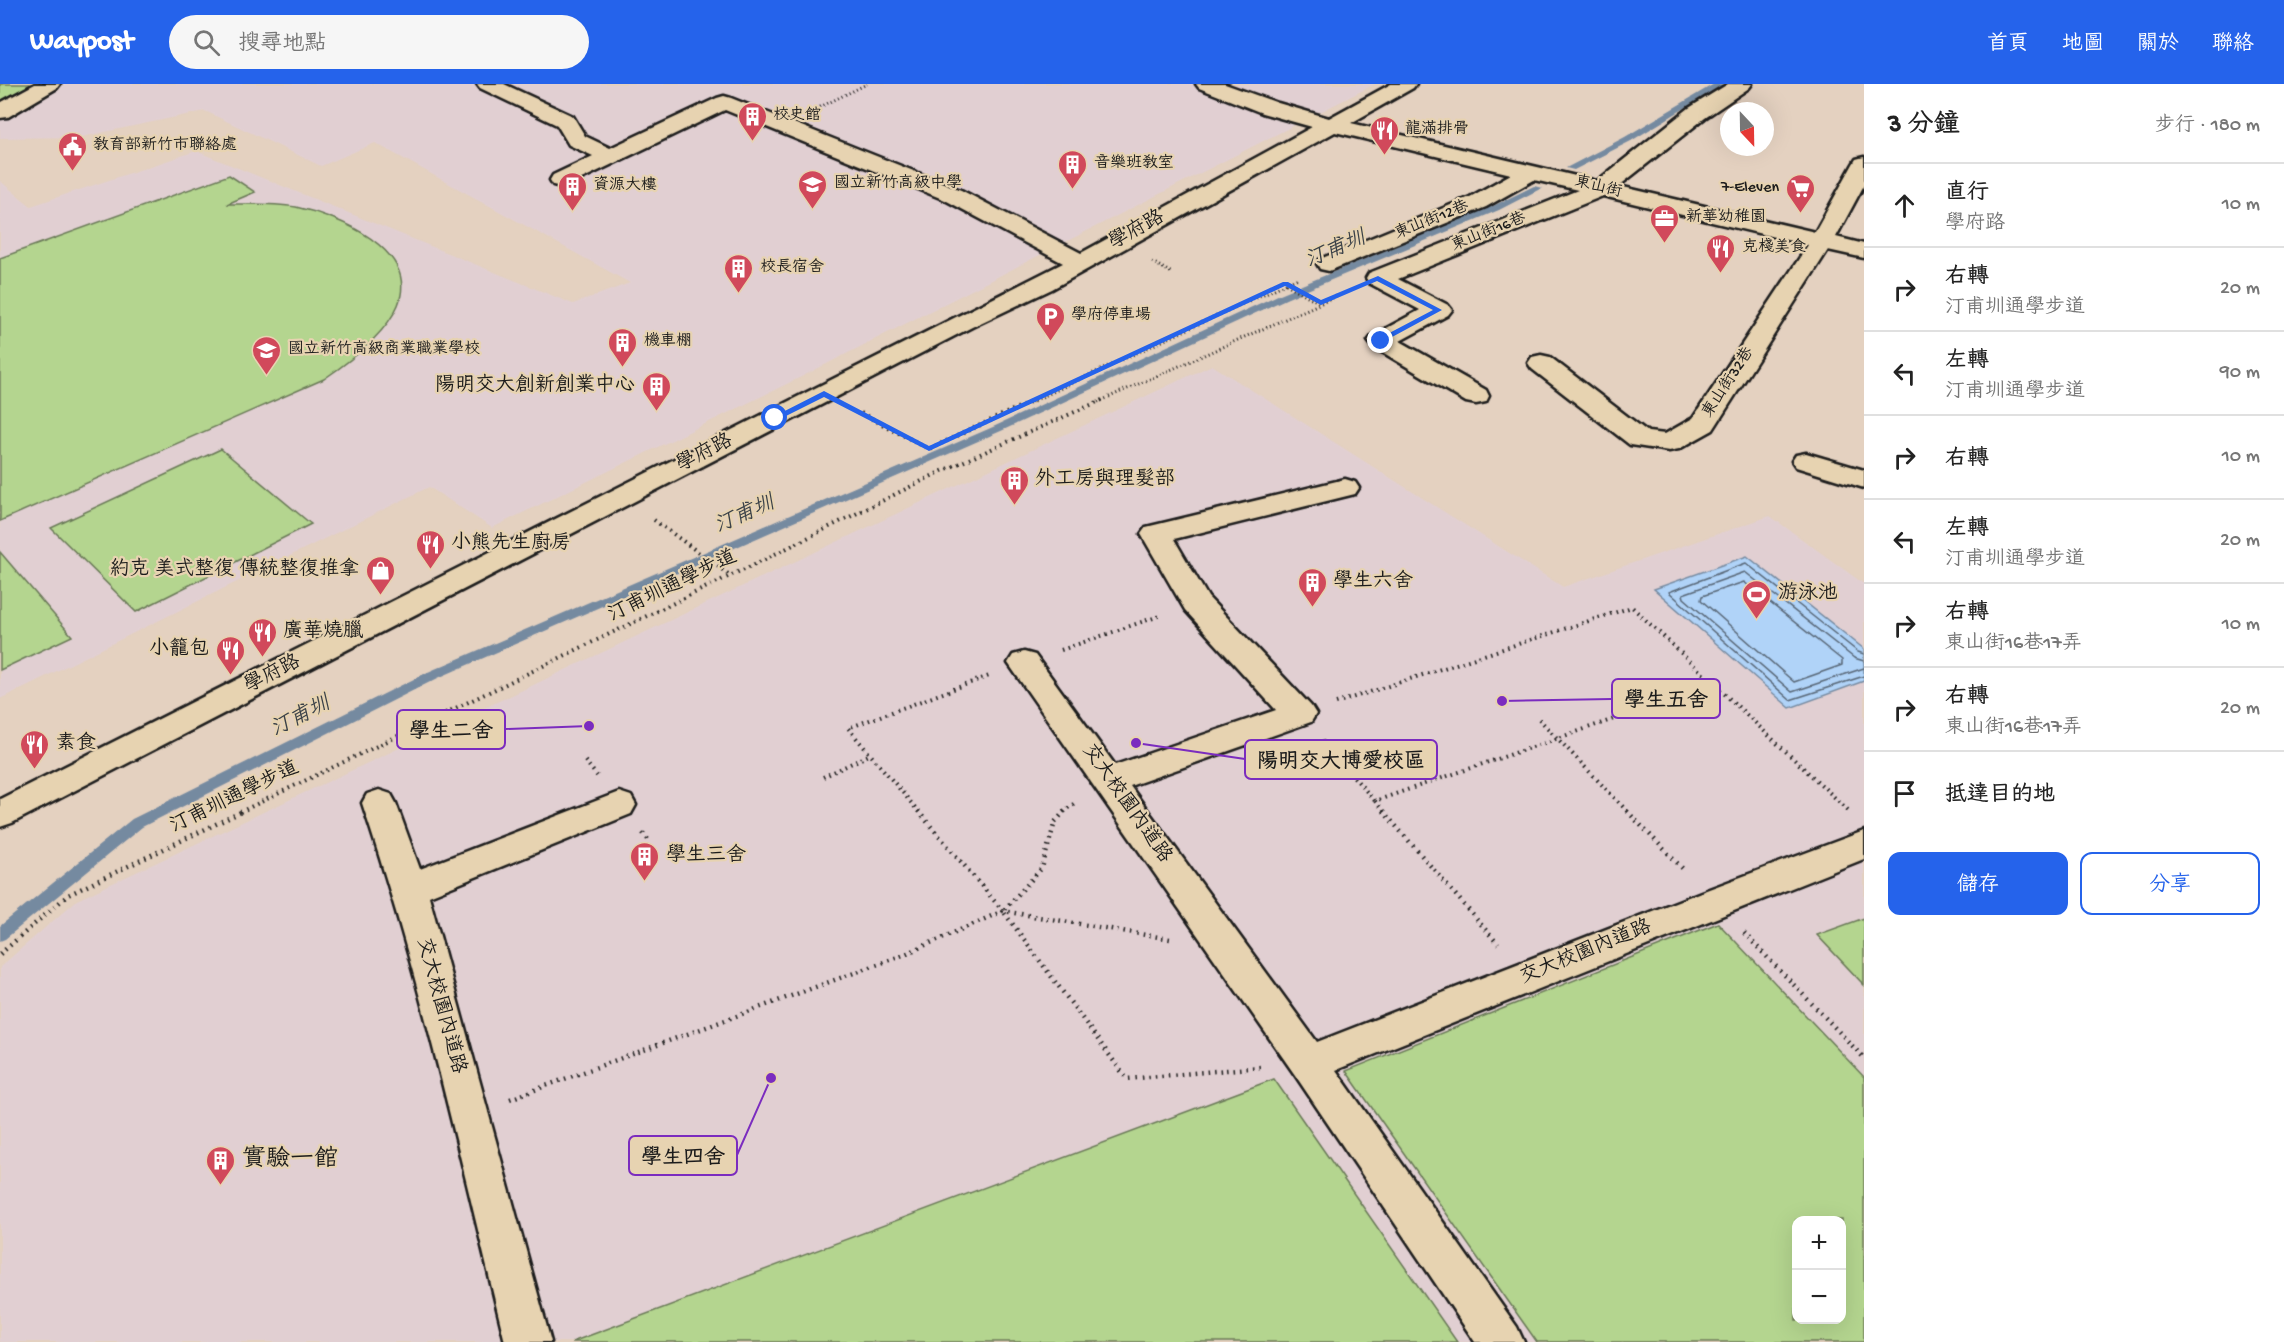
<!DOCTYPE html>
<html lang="zh-TW">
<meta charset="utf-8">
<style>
:root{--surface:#fff;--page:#f6f6f6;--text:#222;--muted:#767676;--line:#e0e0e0;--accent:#2563eb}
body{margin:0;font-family:"Gochi Hand","LXGW WenKai TC",sans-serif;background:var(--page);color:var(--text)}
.controls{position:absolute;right:18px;bottom:18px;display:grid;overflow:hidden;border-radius:12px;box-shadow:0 6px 24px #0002}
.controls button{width:54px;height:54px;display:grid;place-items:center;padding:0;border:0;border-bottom:2px solid var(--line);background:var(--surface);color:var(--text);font:30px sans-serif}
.compass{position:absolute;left:1720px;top:18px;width:54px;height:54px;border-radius:50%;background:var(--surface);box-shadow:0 6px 24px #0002;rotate:158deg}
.stop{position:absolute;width:18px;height:18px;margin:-14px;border:4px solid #2563eb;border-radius:50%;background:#fff}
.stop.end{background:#2563eb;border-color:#fff;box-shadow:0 2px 6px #0008}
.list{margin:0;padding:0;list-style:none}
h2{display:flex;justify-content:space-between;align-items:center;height:78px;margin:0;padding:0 24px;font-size:26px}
h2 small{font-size:20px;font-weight:400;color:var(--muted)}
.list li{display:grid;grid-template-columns:39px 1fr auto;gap:18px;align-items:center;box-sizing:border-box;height:84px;padding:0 24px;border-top:2px solid var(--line)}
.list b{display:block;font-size:22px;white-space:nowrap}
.list p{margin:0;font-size:20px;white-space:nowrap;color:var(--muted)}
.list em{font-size:20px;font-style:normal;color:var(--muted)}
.actions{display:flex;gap:12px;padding:18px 24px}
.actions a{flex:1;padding:14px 0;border:2px solid var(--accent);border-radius:12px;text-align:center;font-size:21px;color:var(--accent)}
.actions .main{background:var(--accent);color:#fff}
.icon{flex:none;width:33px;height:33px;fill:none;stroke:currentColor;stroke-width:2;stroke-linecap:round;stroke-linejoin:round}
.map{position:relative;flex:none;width:1864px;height:1258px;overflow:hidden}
header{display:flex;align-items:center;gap:36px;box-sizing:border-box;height:84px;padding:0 30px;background:var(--accent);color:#fff}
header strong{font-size:28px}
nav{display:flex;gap:33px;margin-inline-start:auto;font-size:21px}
.search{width:420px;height:54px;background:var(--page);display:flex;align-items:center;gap:15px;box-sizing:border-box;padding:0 21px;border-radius:33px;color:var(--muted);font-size:22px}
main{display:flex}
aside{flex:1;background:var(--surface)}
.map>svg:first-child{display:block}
.built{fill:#e1cfd2;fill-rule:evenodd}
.green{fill:#b4d58f;stroke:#687856;stroke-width:1.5;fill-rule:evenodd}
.water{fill:#b0d3f8;stroke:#758aa0;stroke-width:1.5}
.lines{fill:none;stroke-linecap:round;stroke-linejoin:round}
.shore{stroke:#576574;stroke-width:1.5}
.stream{fill:#758aa0;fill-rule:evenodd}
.minor-casing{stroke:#1c1c1c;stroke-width:5}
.path-far2{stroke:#1c1c1c;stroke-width:3;stroke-dasharray:1 3;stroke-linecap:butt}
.path-far1{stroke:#1c1c1c;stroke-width:4;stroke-dasharray:1.5 4.5;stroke-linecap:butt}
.path{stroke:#1c1c1c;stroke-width:4.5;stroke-dasharray:1.5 5;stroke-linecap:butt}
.minor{fill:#e7d3b1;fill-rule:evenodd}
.route{fill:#2563eb}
.labels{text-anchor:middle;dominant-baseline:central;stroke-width:4.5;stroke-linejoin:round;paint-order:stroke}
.far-poi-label{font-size:16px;fill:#1c1c1c;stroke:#e7d3b1;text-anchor:start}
.far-street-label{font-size:16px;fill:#1c1c1c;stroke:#e7d3b1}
.street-label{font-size:20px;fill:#1c1c1c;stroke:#e7d3b1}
.poi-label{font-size:20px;fill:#1c1c1c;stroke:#e7d3b1;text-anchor:start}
.water-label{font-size:21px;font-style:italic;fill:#3a4148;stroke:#e7d3b1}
.near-poi-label{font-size:24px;fill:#1c1c1c;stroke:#e7d3b1;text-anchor:start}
.leader{fill:none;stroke:#7b2cbf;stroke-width:2}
.callout-dot{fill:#7b2cbf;stroke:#e7d3b1;stroke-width:2}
.callout{fill:#e7d3b1;stroke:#7b2cbf;stroke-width:2}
.callout-label{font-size:21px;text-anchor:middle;font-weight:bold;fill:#1c1c1c}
</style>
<header>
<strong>Waypost</strong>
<div class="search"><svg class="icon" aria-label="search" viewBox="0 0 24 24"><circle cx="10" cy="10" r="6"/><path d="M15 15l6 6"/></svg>搜尋地點</div>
<nav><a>首頁</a><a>地圖</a><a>關於</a><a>聯絡</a></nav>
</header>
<main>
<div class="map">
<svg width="1864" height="1258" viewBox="0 0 1864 1258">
<rect width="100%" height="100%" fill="#e4d1c0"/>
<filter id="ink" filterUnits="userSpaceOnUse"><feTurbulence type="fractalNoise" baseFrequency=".0167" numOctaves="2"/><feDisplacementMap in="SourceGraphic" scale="12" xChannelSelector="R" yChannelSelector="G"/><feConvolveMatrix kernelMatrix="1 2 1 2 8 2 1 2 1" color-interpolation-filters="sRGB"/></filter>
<g filter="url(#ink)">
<path class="built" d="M57 0H1375L801 293 492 444 429 403 0 615V97L31 122 196 67 573 220 630 199 375 59 321 82 205 27 81 53 0 54V32Z
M1212 281 1563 503 1770 432 1864 500V1258H0V883L77 816ZM1796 1136H1842V1236H1796Z"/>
<path class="green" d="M0 0H37L0 21Z
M229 91 255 108 227 120C250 120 273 119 296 123 337 132 420 165 398 221 386 250 349 278 324 295L0 437V174Z
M221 365 311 440 136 528 51 444Z
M0 468 72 552 0 586Z
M1864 834V901L1817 851Z
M1718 839 1864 993V1258H1537L1346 987ZM1796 1136H1842V1236H1796Z
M1274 995 1457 1258H572Z"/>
<path class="water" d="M1747 472 1864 565V597L1790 624 1654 505Z"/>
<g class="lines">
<path class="shore" d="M1744 498 1842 576V581L1794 598 1701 516 1702 512Z
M1864 570 1858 568 1746 479 1669 508 1790 616 1864 592
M1864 577 1854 574 1745 488 1683 510 1684 514 1792 608 1864 584"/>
<path class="stream" d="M1714 0H1724L1631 57 1574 86 1566 84 1625 53Z
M1534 102 1542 104 1499 126 1288 214 1001 347 438 594 142 743 5 855 0 857V842L132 735 428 588 993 343 1280 210 1493 122Z"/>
<defs>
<path id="minor" d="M35 0H60L57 4 8 33 0 34V19Z
M477 0H504L573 32 585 52 610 64 717 14 724 12 731 14 961 106 1081 169 1312 43 1262 29 1199 4 1196 0H1225L1278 19 1329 34 1391 0H1416L1413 4 1351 39 1597 97 1689 24 1728 0H1752L1749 4 1705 34 1619 102 1815 148 1853 80 1856 75 1864 73V101L1836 153 1864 160V174L1828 166 1713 346 1679 365 1669 367 1630 361 1532 285 1528 279 1532 273 1541 271 1550 273 1648 348 1665 350 1693 334 1808 161 1603 112 1398 195 1448 221 1452 226 1448 231 1400 257 1486 306 1489 312 1486 318 1476 320 1466 318 1372 262 1368 257 1372 252 1420 226 1369 199 1366 194 1369 189 1578 106 1534 96 1486 123 1329 187 1320 185 1317 180 1320 175 1470 113 1511 90 1335 48 1052 205 972 243 12 739 0 743V715L1063 179 945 116 725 26 569 101 561 103 553 101 550 96 553 91 593 72 569 61 557 41 480 4Z
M1806 369 1864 386V404L1796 383 1792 377 1796 371Z
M1345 395 1355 398 1359 404 1355 410 1174 455 1208 513 1311 622 1316 630 1311 638 1130 702 1317 958 1701 808 1864 747V775L1336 986 1517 1243 1524 1258H1475L1295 991 1008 579 1013 571 1024 568 1035 571 1115 681 1276 626 1185 526 1141 450 1146 443Z
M379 706 391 710 396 719 420 785 619 708 631 712 636 721 631 730 429 812 551 1258H505C461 1078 421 895 362 719L367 710Z"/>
</defs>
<use href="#minor" class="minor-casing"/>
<path class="path-far2" d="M820 23 867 0
M1152 178 1172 189
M1286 200 1320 219
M1031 318 1298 194
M1098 318 1337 212"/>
<path class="path-far1" d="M861 329 929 365 1034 316
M654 436 731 492
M1061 566 1159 532
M1336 619 1632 523 1848 726
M1539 635 1628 728
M1322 657 1375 717 1713 601
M585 677 597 692
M823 693 871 670
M1375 717 1384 728
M240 728 763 476 942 387 1102 316
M919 728 848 644 989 592
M1063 728 1076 718"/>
<path class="path" d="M918 727 1003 827
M1065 727 1055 738 1042 784 1003 827 1127 995 1260 983
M1383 727 1498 860
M1627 727 1685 787
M643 749 650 758
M1744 849 1864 974
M0 870 68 811 243 727
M510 1015 903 871 1003 827 1170 855"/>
<use href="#minor" class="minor"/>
</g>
</g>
<path class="route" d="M1378 192 1442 226 1381 259H1378V255L1433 226 1377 197 1321 221 1285 202 929 367 824 313 778 336 771 334 824 307 929 362 1283 198H1288L1321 216Z"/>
<defs>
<symbol id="building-pin" viewBox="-11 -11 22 30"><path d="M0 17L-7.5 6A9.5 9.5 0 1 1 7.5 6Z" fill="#d1495b" stroke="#e7d3b1"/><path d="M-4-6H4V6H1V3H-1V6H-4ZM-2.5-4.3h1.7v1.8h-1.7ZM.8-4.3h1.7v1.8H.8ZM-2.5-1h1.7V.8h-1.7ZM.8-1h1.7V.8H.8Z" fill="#fff"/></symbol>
<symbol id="restaurant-pin" viewBox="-11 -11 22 30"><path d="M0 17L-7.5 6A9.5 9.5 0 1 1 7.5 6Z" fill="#d1495b" stroke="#e7d3b1"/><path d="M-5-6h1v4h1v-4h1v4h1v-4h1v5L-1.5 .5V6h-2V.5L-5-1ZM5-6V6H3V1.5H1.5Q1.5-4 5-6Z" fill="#fff"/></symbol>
<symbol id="civic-pin" viewBox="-11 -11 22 30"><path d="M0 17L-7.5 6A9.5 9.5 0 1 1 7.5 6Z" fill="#d1495b" stroke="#e7d3b1"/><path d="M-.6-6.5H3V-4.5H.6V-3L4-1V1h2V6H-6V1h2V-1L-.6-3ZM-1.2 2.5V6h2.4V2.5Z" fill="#fff"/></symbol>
<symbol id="school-pin" viewBox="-11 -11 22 30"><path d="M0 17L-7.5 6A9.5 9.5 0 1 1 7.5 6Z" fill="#d1495b" stroke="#e7d3b1"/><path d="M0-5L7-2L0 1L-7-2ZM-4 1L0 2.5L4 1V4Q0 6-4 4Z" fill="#fff"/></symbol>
<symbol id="supermarket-pin" viewBox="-11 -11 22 30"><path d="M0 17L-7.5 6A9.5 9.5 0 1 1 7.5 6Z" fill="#d1495b" stroke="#e7d3b1"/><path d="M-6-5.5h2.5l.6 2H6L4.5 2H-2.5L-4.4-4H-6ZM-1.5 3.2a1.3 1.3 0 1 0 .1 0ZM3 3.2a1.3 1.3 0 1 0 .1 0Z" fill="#fff"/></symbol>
<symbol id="office-pin" viewBox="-11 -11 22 30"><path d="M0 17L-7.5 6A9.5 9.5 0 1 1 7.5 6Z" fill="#d1495b" stroke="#e7d3b1"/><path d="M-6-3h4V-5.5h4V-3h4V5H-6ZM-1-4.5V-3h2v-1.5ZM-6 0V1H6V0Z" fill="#fff"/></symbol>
<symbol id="parking-pin" viewBox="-11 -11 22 30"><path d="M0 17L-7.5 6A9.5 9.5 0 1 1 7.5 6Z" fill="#d1495b" stroke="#e7d3b1"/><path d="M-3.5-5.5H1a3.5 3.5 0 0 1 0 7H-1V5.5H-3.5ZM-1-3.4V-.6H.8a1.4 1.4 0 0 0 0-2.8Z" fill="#fff"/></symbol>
<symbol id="shop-pin" viewBox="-11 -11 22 30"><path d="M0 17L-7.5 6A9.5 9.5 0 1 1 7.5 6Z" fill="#d1495b" stroke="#e7d3b1"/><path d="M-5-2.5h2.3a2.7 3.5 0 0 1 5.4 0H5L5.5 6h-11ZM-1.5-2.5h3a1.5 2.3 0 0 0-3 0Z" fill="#fff"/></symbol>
<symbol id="stadium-pin" viewBox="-11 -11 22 30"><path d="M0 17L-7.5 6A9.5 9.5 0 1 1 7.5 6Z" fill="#d1495b" stroke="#e7d3b1"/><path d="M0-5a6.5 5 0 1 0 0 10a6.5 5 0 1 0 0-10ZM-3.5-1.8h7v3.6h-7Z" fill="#fff"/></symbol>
</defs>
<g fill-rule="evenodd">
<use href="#building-pin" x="736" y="16" width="33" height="45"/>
<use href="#restaurant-pin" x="1368" y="30" width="33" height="45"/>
<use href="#civic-pin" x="56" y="46" width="33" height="45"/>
<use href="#building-pin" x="1056" y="64" width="33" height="45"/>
<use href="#school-pin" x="796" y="84" width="33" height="45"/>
<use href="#building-pin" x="556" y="86" width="33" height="45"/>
<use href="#supermarket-pin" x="1784" y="88" width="33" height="45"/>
<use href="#office-pin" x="1648" y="118" width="33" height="45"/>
<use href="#restaurant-pin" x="1704" y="148" width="33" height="45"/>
<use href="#building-pin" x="722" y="168" width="33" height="45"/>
<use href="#parking-pin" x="1034" y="216" width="33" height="45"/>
<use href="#building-pin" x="606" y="242" width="33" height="45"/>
<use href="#school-pin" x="250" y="250" width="33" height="45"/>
<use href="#building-pin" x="640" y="286" width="33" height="45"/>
<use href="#building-pin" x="998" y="380" width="33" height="45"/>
<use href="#restaurant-pin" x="414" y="444" width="33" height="45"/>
<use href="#shop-pin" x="364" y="470" width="33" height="45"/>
<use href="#building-pin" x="1296" y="482" width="33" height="45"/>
<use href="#stadium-pin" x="1740" y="494" width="33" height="45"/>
<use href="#restaurant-pin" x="246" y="532" width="33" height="45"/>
<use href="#restaurant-pin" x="214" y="550" width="33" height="45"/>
<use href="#restaurant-pin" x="18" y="644" width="33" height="45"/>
<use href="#building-pin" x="628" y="756" width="33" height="45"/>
<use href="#building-pin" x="204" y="1060" width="33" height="45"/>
</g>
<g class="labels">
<g class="far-poi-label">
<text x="773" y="32">校史館</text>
<text x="1405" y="46">龍滿排骨</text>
<text x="93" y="62">教育部新竹市聯絡處</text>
<text x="1094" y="80">音樂班教室</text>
<text x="834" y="100">國立新竹高級中學</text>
<text x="593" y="102">資源大樓</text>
<text x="1779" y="104" text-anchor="end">7-Eleven</text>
<text x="1686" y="134">新華幼稚園</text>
<text x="1742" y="164">克棧美食</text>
<text x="760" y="184">校長宿舍</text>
<text x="1071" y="232">學府停車場</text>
<text x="644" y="258">機車棚</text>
<text x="288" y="266">國立新竹高級商業職業學校</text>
</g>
<g class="far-street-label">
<text transform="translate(1598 104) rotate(14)">東山街</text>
<text transform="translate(1432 137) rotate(-22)">東山街12巷</text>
<text transform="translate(1489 149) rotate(-22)">東山街16巷</text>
<text transform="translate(1729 299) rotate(-57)">東山街32巷</text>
</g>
<g class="street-label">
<text transform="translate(1137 147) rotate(-29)">學府路</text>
<text transform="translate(705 370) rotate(-27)">學府路</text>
<text transform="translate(673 503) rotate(-26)">汀甫圳通學步道</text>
<text transform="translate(273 591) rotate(-27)">學府路</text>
<text transform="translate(235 714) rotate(-26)">汀甫圳通學步道</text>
<text transform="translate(1126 720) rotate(55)">交大校園內道路</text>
<text transform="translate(1586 869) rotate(-22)">交大校園內道路</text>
<text transform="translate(440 922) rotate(75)">交大校園內道路</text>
</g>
<g class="poi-label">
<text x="635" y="302" text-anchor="end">陽明交大創新創業中心</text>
<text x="1035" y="396">外工房與理髮部</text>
<text x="451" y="460">小熊先生廚房</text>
<text x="359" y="486" text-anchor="end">約克 美式整復 傳統整復推拿</text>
<text x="1333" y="498">學生六舍</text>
<text x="1778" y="510">游泳池</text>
<text x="283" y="548">廣華燒臘</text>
<text x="209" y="566" text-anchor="end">小籠包</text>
<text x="56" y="660">素食</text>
<text x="666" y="772">學生三舍</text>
</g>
<g class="water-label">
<text transform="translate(1336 167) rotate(-23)">汀甫圳</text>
<text transform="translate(745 432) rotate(-24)">汀甫圳</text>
<text transform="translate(301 634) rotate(-27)">汀甫圳</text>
</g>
<g class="near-poi-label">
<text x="242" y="1076">實驗一館</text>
</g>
</g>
<path class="leader" d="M1502 617L1612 615M589 642L505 645M1136 659L1245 675M771 994L737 1071"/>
<g class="callout-dot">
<circle cx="1502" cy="617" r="6"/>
<circle cx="589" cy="642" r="6"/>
<circle cx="1136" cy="659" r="6"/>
<circle cx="771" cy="994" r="6"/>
</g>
<g class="callout">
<rect x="1612" y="595" width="108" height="39" rx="6"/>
<rect x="397" y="626" width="108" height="39" rx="6"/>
<rect x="1245" y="656" width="192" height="39" rx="6"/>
<rect x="629" y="1052" width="108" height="39" rx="6"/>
</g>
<g class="callout-label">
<text x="1666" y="622">學生五舍</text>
<text x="451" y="653">學生二舍</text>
<text x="1341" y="683">陽明交大博愛校區</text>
<text x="683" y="1079">學生四舍</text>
</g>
</svg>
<div class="controls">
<button>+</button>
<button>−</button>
</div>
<svg class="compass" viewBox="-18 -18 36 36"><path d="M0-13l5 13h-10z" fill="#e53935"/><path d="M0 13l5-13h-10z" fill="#767676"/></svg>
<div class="stop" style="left:775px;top:334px"></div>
<div class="stop end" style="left:1381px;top:257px"></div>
</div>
<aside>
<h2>3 分鐘<small>步行 · 180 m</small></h2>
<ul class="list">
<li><svg class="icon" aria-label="ahead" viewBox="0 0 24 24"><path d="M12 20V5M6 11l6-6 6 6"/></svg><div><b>直行</b><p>學府路</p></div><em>10 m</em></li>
<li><svg class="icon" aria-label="right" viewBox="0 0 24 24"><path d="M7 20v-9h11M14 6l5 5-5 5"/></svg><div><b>右轉</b><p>汀甫圳通學步道</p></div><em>20 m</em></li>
<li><svg class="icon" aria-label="left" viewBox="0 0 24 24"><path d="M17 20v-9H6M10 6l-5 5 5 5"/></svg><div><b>左轉</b><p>汀甫圳通學步道</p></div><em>90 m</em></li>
<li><svg class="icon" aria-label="right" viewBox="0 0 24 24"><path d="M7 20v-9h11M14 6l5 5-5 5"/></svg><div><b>右轉</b></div><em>10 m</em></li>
<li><svg class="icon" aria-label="left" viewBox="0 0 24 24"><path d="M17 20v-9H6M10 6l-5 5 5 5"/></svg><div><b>左轉</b><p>汀甫圳通學步道</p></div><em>20 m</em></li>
<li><svg class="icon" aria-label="right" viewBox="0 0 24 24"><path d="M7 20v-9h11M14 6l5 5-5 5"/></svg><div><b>右轉</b><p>東山街16巷17弄</p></div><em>10 m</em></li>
<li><svg class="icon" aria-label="right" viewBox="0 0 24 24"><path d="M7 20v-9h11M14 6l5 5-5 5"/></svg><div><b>右轉</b><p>東山街16巷17弄</p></div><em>20 m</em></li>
<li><svg class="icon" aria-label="arrive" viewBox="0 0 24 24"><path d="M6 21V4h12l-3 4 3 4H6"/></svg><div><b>抵達目的地</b></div></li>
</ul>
<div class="actions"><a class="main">儲存</a><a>分享</a></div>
</aside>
</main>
